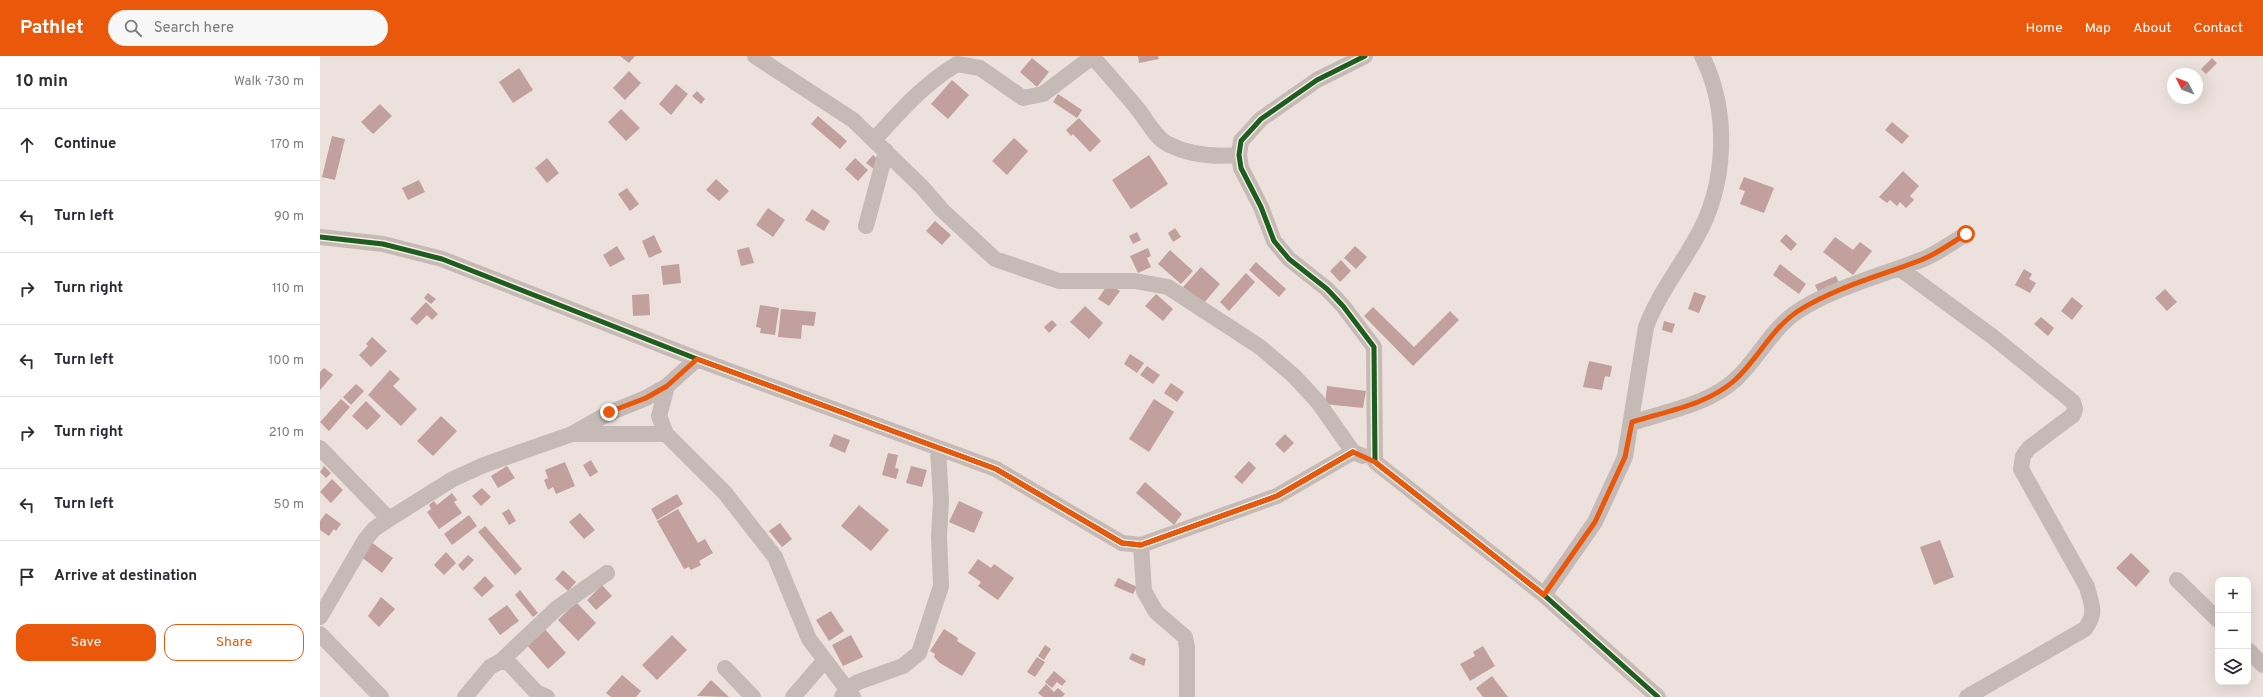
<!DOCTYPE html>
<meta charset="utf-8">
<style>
:root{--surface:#fff;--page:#f7f7f7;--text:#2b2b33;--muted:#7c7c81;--line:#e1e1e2;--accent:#ea580c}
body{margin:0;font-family:Overpass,sans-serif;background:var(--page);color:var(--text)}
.controls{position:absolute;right:12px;bottom:12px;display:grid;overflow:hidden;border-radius:8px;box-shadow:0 4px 16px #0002}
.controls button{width:36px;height:36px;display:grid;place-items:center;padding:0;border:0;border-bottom:1px solid var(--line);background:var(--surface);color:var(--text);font:20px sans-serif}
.compass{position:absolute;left:1847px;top:12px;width:36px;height:36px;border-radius:50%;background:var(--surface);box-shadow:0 4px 16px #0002;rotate:312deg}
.stop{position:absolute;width:12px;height:12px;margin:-9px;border:3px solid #ea580c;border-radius:50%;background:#fff}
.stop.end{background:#ea580c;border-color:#fff;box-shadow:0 1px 4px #0008}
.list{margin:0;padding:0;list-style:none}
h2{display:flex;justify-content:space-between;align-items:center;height:52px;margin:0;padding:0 16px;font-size:17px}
h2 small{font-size:13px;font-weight:400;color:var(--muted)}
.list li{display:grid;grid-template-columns:26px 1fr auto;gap:12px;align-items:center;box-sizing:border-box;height:72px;padding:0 16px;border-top:1px solid var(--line)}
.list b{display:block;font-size:15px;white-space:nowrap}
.list em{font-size:13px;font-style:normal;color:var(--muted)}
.actions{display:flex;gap:8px;padding:12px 16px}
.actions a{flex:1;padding:9px 0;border:1px solid var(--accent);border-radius:12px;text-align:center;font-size:14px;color:var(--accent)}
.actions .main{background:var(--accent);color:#fff}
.icon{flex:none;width:22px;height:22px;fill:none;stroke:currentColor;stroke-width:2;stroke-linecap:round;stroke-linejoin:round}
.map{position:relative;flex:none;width:1943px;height:641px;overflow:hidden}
header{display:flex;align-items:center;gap:24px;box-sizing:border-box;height:56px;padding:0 20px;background:var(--accent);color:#fff}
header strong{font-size:19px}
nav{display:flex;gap:22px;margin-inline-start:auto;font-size:14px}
.search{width:280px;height:36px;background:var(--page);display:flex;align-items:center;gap:10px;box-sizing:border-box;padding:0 14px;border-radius:22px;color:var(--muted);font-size:15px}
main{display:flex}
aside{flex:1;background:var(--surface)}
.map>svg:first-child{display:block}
.building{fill:#c1a09d}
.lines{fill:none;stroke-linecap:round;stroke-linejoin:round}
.minor{stroke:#c5bab6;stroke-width:16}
.cycleway-casing{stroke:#faebe2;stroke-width:8}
.cycleway{stroke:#1b5e20;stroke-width:5}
.route{stroke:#ea580c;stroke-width:5}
</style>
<header>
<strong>Pathlet</strong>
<div class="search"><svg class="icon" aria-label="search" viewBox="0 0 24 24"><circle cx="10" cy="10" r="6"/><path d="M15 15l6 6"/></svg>Search here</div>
<nav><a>Home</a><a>Map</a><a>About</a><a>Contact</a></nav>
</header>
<main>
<aside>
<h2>10 min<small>Walk · 730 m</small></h2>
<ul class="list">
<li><svg class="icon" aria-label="ahead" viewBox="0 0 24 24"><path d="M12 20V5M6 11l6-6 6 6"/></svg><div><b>Continue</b></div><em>170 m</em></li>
<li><svg class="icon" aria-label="left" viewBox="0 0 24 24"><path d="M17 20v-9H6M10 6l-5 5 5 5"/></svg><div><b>Turn left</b></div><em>90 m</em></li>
<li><svg class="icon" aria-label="right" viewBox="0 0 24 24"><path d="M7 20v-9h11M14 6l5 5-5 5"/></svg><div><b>Turn right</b></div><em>110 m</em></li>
<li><svg class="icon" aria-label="left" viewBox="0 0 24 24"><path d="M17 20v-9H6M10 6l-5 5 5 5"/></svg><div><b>Turn left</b></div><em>100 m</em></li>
<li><svg class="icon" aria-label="right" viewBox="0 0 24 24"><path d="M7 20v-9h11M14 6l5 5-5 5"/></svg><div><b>Turn right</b></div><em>210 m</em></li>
<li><svg class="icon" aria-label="left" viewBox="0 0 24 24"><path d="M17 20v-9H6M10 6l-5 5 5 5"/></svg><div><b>Turn left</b></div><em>50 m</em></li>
<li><svg class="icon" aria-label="arrive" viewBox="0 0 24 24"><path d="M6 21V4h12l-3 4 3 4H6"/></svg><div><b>Arrive at destination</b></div></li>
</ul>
<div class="actions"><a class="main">Save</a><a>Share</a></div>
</aside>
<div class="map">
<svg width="1943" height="641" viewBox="0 0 1943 641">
<rect width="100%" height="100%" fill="#ece1dc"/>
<path class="building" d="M300 0H315L309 7Z
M818 0H838L839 3 819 7Z
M712 2 729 16 717 31 700 16Z
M1892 2 1897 7 1886 18 1881 13Z
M199 12 213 34 193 47 179 26Z
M309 15 321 27 305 44 293 32Z
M632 24 649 39 628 63 611 48Z
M356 28 368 38 351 59 339 48Z
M377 35 385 43 381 48 372 40Z
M738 38 762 54 757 62 733 46Z
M60 48 72 60 53 78 41 66Z
M301 53 320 72 306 85 288 66Z
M498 60 527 85 520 93 491 68Z
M759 62 781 85 770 96 753 78 751 80 746 74Z
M1572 66 1589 80 1582 88 1565 74Z
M12 80 25 83 15 124 2 121Z
M694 82 708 95 687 119 672 105Z
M553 99 561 106 554 113 546 107Z
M829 99 848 128 811 153 792 124Z
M227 102 239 117 227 127 215 112Z
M535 102 548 114 538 125 525 113Z
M1583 115 1599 130 1590 140 1594 144 1586 152 1580 146 1577 150 1570 144 1567 147 1559 141Z
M1424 121 1454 132 1444 157 1420 148 1425 135 1419 133Z
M396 123 409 135 399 145 386 134Z
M99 124 105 136 88 144 82 132Z
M307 132 319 148 310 155 298 138Z
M448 152 465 164 453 181 436 169Z
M492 153 510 165 504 175 485 164Z
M615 165 631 179 622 189 606 175Z
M855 172 861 181 853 186 848 177Z
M817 176 821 184 813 188 809 180Z
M1466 178 1477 188 1471 195 1460 185Z
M334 179 342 196 329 202 322 185Z
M1515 181 1533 194 1540 186 1552 195 1533 219 1503 196Z
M297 190 305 203 290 211 283 199Z
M1035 190 1047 201 1036 213 1024 202Z
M429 191 434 207 421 210 417 194Z
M828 192 831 200 827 202 831 211 818 217 810 200Z
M850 194 873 215 861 228 838 208Z
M1021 204 1031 215 1020 226 1010 215Z
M936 206 966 233 959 241 929 214Z
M359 208 361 227 343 229 341 210Z
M1460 208 1486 228 1479 238 1453 219Z
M881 211 900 228 883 248 863 231Z
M1704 213 1712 218 1709 223 1716 227 1710 237 1695 229Z
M926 217 935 226 909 255 900 246Z
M1516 220 1520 229 1499 238 1495 229Z
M788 228 800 235 789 250 778 243Z
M1845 233 1857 246 1847 255 1835 242Z
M1374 236 1386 240 1379 257 1368 253Z
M108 237 116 243 111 248 104 242Z
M329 238 330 259 313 260 312 239Z
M836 238 853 253 843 265 825 250Z
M1752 241 1763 250 1752 264 1741 255Z
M106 246 118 258 112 264 107 259 97 269 90 263Z
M440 249 459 252 455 279 440 277 441 272 436 271Z
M765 250 783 267 769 283 750 266Z
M1053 251 1094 291 1130 255 1139 264 1093 310 1044 260Z
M461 253 496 256 494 270 482 269 481 283 458 281Z
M1721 261 1734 272 1728 280 1714 268Z
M732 264 737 269 729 277 724 271Z
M1344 265 1355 268 1352 277 1342 274Z
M52 281 67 295 51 311 39 299 48 290 46 288Z
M810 298 824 307 817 317 804 308Z
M1269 305 1292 310 1290 321 1285 320 1282 334 1263 331Z
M827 310 840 319 833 328 820 319Z
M4 312 13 319 0 334V316Z
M70 314 80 323 73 330 97 353 81 370 48 339Z
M851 327 864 336 857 346 844 337Z
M36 328 44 335 31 349 23 341Z
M1007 330 1046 335 1043 352 1005 348Z
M21 343 30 351 9 375 0 366Z
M834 343 854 356 829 396 809 383Z
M46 345 61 360 47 374 32 360Z
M121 360 137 375 113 400 97 385Z
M514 378 530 384 525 397 509 390Z
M965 378 974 387 964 397 955 388Z
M568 397 578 399 575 412 579 413 576 423 562 419Z
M271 404 278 416 270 421 263 409Z
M929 405 936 412 922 428 914 421Z
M245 406 255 430 236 438 233 431 228 434 224 424 228 422 225 414Z
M4 410 11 417 6 422 0 416Z
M187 410 195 422 178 432 171 420Z
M591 410 607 414 602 431 586 427Z
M12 423 23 434 11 447 0 436Z
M825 426 862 458 854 469 816 437Z
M162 432 171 441 161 450 152 440Z
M132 437 137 444 134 446 142 457 119 473 107 456 111 453 109 449 114 445 117 449Z
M357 438 363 448 337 464 331 453Z
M639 445 663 456 654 477 629 466Z
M539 449 569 474 551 495 521 470Z
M189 453 196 465 189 469 182 457Z
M358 453 378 487 385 483 393 497 379 505 381 509 371 514 369 511 364 513 337 465Z
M6 457 21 468 16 475 14 473 9 480 0 474V465Z
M260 457 275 474 264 483 249 466Z
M149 459 157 470 132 489 124 478Z
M460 467 472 483 462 491 449 475Z
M165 470 202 513 195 519 158 476Z
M1620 484 1634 521 1614 529 1600 491Z
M51 486 73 502 62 517 40 500Z
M126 496 136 507 124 519 114 509Z
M1811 497 1830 515 1816 531 1796 512Z
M148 499 154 504 143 515 138 509Z
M658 503 671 512 674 508 694 522 678 544 658 530 661 526 648 517Z
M243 514 256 526 248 535 235 523Z
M165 520 174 530 162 541 153 532Z
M798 522 817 531 813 538 794 530Z
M282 529 292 540 276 554 267 544Z
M200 534 218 557 213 561 195 539Z
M61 541 75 553 59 571 48 560Z
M256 546 276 567 258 585 238 564Z
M187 549 199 565 180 579 168 563Z
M511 555 524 575 509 585 496 564Z
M223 571 246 597 228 613 205 587Z
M624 573 638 582 637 585 656 597 642 620 620 607 614 601 615 598 610 595Z
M352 579 367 594 337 624 322 609Z
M531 579 543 601 523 610 512 589Z
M725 589 731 593 724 604 718 600Z
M1163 590 1175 610 1150 625 1140 608 1155 600 1153 596Z
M812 597 826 603 824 610 809 603Z
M717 601 725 606 715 621 707 616Z
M734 615 746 625 742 630 737 626 732 632 725 626Z
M302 619 321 635 316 641H291L286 637Z
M1172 620 1188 641H1163L1156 632Z
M391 624 409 641 377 640Z
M726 628 734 636 738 632 745 638 742 641H723L718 637Z"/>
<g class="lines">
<path class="minor" d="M435 0 533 64 602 131 622 154 675 203 739 225H815L848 231 940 291 974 320 998 346 1033 396 1043 400
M772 0C787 17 802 34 816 51 826 62 834 81 848 88 869 99 896 101 919 99
M1045 0 997 24 941 63 921 85 919 99 921 112 941 151 954 185 969 203 1007 233 1023 250 1054 291 1055 406 1224 539 1338 641
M554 84C580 55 604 28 637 8L660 12 703 42 723 38 772 1
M546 170 566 95
M0 181 63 188 122 203 377 303 676 413 802 487 821 489 957 440 1033 396
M1579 212 1673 281 1753 346 1755 353 1753 359 1709 392 1703 400 1701 413 1767 531C1772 550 1777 556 1765 573L1647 641
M1312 367C1347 355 1387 349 1415 324 1438 303 1451 273 1478 255 1516 231 1560 220 1601 204 1617 198 1631 187 1646 178
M254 378H346L405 437 455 501 489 583 533 641
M346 378 339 360 347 330
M0 392 69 463
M821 489 824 535 836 556 865 581 867 591V641
M1857 524 1898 564
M1224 539 1275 466 1305 401 1326 271C1338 239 1358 214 1375 184 1407 130 1410 56 1382 0
M0 561 45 484 54 473 69 463 133 423 164 409 252 378 289 357 326 342 347 330 377 303
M0 578 61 641
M1928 594 1943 609
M181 605 237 552 287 517
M405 612 433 641
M145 641 170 611 181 605 189 607 216 636 227 641
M473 641 505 604
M522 641 526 634 538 626 583 610 599 597 621 530 619 481 621 444 618 393"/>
<defs>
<path id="cycleway" d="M1045 0 997 24 941 63 921 85 919 99 921 112 941 151 954 185 969 203 1007 233 1023 250 1054 291 1055 406 1224 539 1338 641
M0 181 63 188 122 203 377 303 676 413 802 487 821 489 957 440 1033 396"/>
</defs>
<use href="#cycleway" class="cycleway-casing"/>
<use href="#cycleway" class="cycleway"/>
</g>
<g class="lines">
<path class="route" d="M289 356 326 342 347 330 377 303 676 413 802 487 821 489 957 440 1033 396 1055 406 1224 539 1275 466 1305 401 1312 366C1347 355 1387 349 1415 324 1438 303 1451 273 1478 255 1516 231 1560 220 1601 204 1617 198 1631 187 1646 178"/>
</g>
</svg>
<div class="controls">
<button>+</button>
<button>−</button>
<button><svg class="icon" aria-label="layers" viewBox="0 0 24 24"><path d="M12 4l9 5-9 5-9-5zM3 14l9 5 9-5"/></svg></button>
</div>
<svg class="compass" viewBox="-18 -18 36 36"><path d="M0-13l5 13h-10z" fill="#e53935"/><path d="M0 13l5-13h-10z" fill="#7c7c81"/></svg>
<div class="stop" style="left:1646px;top:178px"></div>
<div class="stop end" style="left:289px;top:356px"></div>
</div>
</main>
